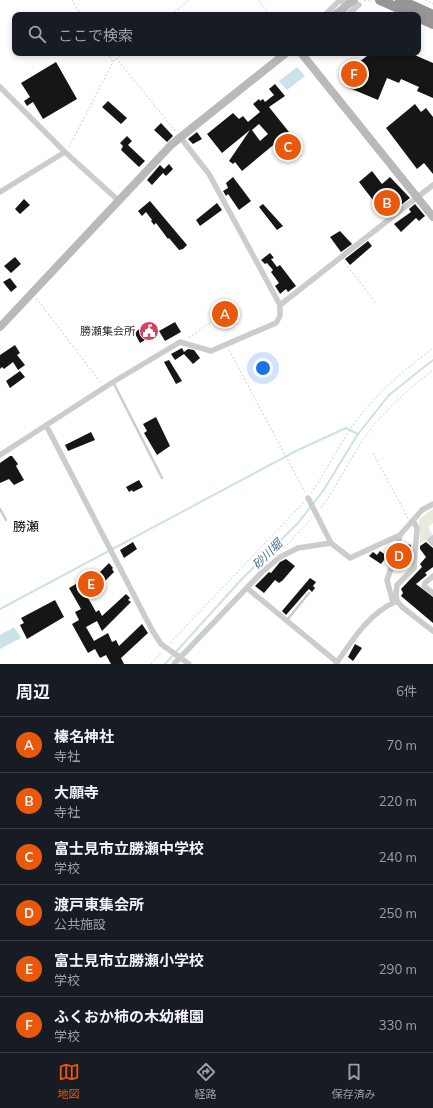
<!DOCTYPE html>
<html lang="ja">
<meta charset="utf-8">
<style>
:root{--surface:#171b24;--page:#20242c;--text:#f1f3f6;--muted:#9ea1a6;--line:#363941;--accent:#ea580c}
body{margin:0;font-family:Mulish,"Noto Sans JP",sans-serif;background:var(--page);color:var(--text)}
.you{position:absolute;left:263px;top:368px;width:14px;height:14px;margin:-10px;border:3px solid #fff;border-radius:50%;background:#1a73e8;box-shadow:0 0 0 6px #1a73e833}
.badge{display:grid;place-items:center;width:26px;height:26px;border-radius:50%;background:var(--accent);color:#fff;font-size:13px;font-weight:700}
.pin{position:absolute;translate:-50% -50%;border:2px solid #fff;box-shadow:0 1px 4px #0006}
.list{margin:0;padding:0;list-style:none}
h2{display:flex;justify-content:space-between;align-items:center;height:52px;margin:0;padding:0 16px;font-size:17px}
h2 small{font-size:13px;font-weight:400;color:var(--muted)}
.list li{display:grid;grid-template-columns:26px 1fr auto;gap:12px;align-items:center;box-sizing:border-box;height:56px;padding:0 16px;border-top:1px solid var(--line)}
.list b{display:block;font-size:15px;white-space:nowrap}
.list p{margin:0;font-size:13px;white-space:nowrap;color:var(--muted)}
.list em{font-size:13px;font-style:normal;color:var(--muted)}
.icon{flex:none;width:22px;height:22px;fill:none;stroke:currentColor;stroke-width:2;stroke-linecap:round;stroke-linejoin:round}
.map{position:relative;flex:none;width:433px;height:664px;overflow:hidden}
.search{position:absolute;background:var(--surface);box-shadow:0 2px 6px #0003;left:12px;right:12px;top:12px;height:44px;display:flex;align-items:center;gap:10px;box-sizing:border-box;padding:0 14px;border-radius:8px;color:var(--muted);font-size:15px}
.sheet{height:388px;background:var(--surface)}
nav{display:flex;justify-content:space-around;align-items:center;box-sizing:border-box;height:56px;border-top:1px solid var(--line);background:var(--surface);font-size:11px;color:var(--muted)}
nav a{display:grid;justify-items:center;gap:2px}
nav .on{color:var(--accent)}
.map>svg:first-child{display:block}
.green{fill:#e6ebde}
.water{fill:#cce1e8}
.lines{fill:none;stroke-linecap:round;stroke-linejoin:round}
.stream{stroke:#cce1e8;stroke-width:2}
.building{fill:#161616;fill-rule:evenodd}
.path{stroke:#ccc;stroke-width:1;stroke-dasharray:2 2;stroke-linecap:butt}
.lane{stroke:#ccc;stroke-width:2.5}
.street{stroke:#ccc;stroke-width:5.5}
.secondary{stroke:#b9b9b9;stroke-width:8}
.highway{stroke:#969696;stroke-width:10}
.secondary-bridge{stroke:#b9b9b9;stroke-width:8}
.labels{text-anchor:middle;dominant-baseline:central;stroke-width:4;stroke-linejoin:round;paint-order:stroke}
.poi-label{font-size:11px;fill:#2f2f2f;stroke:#fff;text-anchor:end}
.water-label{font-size:12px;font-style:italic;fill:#447789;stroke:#fff}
.quarter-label{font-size:13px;fill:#000;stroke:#fff}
</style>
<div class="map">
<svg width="433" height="664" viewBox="0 0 433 664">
<rect width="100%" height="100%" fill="#fff"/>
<path class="green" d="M433 509V523L428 527 433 535 420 544 419 519Z"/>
<path class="water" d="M297 67 305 76 287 90 279 81Z
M14 627 21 638 0 649V635Z"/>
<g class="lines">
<path class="stream" d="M0 609 298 450 346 428 358 434
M165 664 240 581 298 523 323 491 358 434 389 395 433 360"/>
</g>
<path class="building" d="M371 53H410L433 63V98L417 91 419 87 401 79 399 83 387 78 378 100 347 87 359 62Z
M56 62 77 99 43 119 33 102 27 106 24 101 30 97 21 83Z
M275 84 285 96 269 107 289 132 242 171 235 162 233 164 229 161 250 130 222 153 207 134 233 113 239 119 243 116 248 122 260 112 253 104 259 99 260 101 263 99 265 102 274 95 269 89ZM259 124 268 134 260 141 252 130Z
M108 101 127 118 121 124 102 107Z
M415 104 421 112 426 108 433 117V174L424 163 417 169 386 128Z
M161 123 173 136 167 142 154 130Z
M197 132 202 139 193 144 188 139Z
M127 136 132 141 128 145 145 161 139 167 121 150 123 146 120 143Z
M169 164 173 169 166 176 163 173 152 185 147 180 160 165 164 169Z
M372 171 382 184 390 177 410 198 386 217 359 182Z
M233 177 251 201 239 210 228 194 226 196 223 191 228 188 226 183Z
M24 199 30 205 20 214 15 209Z
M150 201 187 245 183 249 179 250 169 238 168 239 156 223 154 225 151 221 152 220 146 212 142 216 138 211Z
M217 203 222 210 200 226 196 220Z
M263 204 283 226 277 230 259 207Z
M415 204 425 216 419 221 416 218 401 232 394 224 411 212 409 209Z
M340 231 352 244 341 252 330 237Z
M368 241 372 246 350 265 345 259Z
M270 253 274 258 271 259 277 267 280 265 296 286 288 292 286 289 280 294 279 292 275 286 279 283 271 272 273 270 267 263 265 264 261 260Z
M15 257 21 264 11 273 4 266Z
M10 278 17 287 11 292 3 282Z
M226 306 232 315 225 320 218 311Z
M175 322 181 332 165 341 159 331Z
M152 323 153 326 155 325 159 331 140 343 134 332Z
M15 345 20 353 17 355 25 365 18 370 13 362 4 369 2 367 0 369V355Z
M182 348 184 352 188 349 194 350 200 358 193 364 184 354 175 360 171 354Z
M169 360 182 381 176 384 164 362Z
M20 371 25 377 10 388 6 381Z
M156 417 170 446 157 455 144 433 147 431 143 424Z
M91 432 95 440 68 451 65 445Z
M10 456H12L18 464 16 466 24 480 14 485 9 479 0 483V463Z
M139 480 143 487 133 492 132 490 129 492 126 487Z
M133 542 137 549 124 558 120 550Z
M426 542 433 548V567L425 573 427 575 416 584 433 597V623L401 596 403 593 401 589 422 567 420 564 426 557 420 549V546Z
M403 543 411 545 409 562 400 560 399 557Z
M380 551 387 556 381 564 369 556 373 552 377 555Z
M286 559 295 566 283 580 279 583 275 580 264 593 255 586 269 572 271 573 280 562Z
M109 563 113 568 112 569 114 572 88 598 96 612 99 610 102 616 126 594 130 598 128 600 131 602 102 631 97 621 86 627 94 641 108 633 112 642 116 640 119 646 142 624 148 633 121 658 124 664H111L106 655 100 658 95 649 88 653 72 624 79 620 75 612 81 609 69 588 83 580 86 586Z
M310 578 316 582 313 586 315 588 312 592 309 589 307 591 286 615 282 611Z
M55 600 64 617 27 639 20 625 24 623 21 618Z
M355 644 362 648 353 661 348 657Z"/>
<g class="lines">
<path class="path" d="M72 0 81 15
M258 0 270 15
M425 0 433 4
M364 1 368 0 372 2
M171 15 189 0
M107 53 113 62
M116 58 176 132
M69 147 113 62 123 53
M345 263 376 303
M36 298 101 383
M189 338 219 316
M229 350 305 492
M373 453 408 518
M311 493C328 468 341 441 359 417 380 390 406 369 433 348
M321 508C337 486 348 463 362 441 381 412 407 391 433 370
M284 548 312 518
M385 550 390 554
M170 643 304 502
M151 664 161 653"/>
<path class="lane" d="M113 382 162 478
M0 509 6 520
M287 620 309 593"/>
<path class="street" d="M340 1 359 5 347 15
M325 15 340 0
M0 87 65 152 119 201
M180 137 209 174 280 305
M0 192 65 152
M46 425 152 630 161 644 189 664
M0 455 113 382 180 342 211 351 276 323 280 316V305L289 298 433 185
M308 498 331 543 350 558 400 535 422 510 433 504
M413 520 417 528 414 568 397 585 396 594 397 601 402 607 433 631
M433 538 430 540 433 543
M433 576 425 583 424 586 433 593
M247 588 337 662
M393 603 387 580 395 557 400 535
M174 664 262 572 280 557 298 548 331 543
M336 664C353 639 369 613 397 601"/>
<path class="secondary" d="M335 15 344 8
M301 53 433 217
M0 327 172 144 286 53"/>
<path class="highway" d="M380 0 414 15
M400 0 433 15
M418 17 433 24"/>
<path class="secondary-bridge" d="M344 8 354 0"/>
</g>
<defs>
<symbol id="civic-disc" viewBox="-11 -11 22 22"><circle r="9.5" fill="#d4425e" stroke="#fff"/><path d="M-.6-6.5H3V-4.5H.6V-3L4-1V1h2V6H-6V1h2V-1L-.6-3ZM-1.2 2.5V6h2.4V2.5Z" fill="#fff"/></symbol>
</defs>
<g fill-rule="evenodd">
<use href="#civic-disc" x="138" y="320" width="22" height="22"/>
</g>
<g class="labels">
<g class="poi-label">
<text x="135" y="331">勝瀬集会所</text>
</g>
<g class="water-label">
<text transform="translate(267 554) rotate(-45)">砂川堀</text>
</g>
<g class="quarter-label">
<text x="26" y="526">勝瀬</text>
</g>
</g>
</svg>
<div class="you"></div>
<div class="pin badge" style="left:225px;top:314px">A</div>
<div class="pin badge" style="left:387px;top:203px">B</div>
<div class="pin badge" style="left:288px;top:147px">C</div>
<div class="pin badge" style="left:399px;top:556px">D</div>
<div class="pin badge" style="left:91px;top:584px">E</div>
<div class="pin badge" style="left:354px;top:74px">F</div>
<div class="search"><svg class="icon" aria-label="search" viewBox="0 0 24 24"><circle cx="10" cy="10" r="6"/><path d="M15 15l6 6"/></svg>ここで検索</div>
</div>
<section class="sheet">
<h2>周辺<small>6件</small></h2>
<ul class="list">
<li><span class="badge">A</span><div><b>榛名神社</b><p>寺社</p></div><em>70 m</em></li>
<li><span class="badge">B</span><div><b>大願寺</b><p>寺社</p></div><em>220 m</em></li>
<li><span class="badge">C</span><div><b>富士見市立勝瀬中学校</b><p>学校</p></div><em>240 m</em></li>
<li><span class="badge">D</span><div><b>渡戸東集会所</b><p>公共施設</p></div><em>250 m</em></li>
<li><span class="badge">E</span><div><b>富士見市立勝瀬小学校</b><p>学校</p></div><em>290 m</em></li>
<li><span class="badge">F</span><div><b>ふくおか柿の木幼稚園</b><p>学校</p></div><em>330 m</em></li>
</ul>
</section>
<nav>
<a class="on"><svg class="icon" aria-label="map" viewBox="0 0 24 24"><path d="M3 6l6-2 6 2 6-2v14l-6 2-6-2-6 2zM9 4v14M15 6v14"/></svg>地図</a>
<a><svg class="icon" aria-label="directions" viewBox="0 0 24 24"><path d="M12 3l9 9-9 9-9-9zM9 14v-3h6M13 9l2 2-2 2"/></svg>経路</a>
<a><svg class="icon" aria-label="saved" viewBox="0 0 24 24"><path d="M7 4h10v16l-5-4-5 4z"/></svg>保存済み</a>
</nav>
